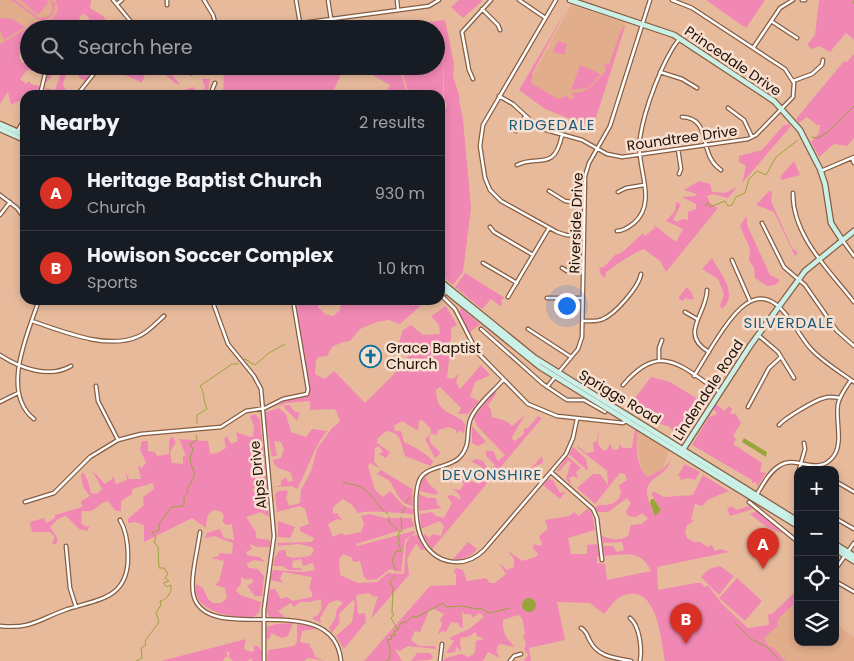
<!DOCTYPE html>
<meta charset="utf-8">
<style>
:root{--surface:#171b24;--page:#20242c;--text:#f1f3f6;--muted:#9ea1a6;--line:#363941;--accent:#d93025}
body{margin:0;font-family:Poppins,sans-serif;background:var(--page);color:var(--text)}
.controls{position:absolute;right:15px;bottom:15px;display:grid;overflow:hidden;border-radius:10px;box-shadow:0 2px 8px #0003}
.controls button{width:45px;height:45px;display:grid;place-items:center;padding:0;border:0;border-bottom:1px solid var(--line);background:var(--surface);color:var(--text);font:25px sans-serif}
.you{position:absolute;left:566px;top:305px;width:18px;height:18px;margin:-12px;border:4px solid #fff;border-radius:50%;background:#1a73e8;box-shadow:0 0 0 8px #1a73e833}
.badge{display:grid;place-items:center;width:32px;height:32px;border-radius:50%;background:var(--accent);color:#fff;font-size:16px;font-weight:700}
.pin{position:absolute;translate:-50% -41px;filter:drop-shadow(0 1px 2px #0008)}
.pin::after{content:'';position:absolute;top:26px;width:18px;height:15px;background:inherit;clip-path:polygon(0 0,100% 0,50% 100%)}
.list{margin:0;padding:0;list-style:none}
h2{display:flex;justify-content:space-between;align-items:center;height:65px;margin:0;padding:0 20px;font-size:21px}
h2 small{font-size:16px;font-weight:400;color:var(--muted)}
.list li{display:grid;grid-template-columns:32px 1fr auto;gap:15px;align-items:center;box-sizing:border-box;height:75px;padding:0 20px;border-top:1px solid var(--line)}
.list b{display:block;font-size:19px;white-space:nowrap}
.list p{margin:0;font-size:16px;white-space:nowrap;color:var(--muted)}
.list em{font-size:16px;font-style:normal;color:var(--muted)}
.icon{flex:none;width:28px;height:28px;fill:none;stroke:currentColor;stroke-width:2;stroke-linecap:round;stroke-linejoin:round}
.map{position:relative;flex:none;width:854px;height:661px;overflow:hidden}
.search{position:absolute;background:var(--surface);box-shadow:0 2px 8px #0003;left:20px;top:20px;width:425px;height:55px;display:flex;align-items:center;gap:12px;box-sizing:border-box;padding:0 18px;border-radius:28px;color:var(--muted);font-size:19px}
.panel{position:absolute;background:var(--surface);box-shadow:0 2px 8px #0003;left:20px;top:90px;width:425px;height:215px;border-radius:15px}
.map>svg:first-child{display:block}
.built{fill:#e1ad8a}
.green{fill:#f088b3}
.water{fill:#99a43b}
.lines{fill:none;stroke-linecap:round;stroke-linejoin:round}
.stream{stroke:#99a43b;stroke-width:1}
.street-casing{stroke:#875e42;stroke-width:5}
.secondary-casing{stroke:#875e42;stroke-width:7}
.street{stroke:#fff;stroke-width:2.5}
.secondary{stroke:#caf1e8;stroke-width:4.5}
.labels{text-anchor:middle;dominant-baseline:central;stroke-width:5;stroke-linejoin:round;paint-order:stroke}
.street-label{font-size:14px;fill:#1d0e04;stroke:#f8e0d1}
.poi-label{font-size:14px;fill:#1d0e04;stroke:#f8e0d1;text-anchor:start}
.neighbourhood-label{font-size:15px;letter-spacing:1px;fill:#1e5b7b;stroke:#f8e0d1}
</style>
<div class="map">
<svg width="854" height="661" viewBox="0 0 854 661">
<rect width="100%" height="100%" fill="#e8ba9c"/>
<path class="built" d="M0 0H70L77 6 35 29H29L0 48Z
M571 5 626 23 588 124 523 93Z
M637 429 669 451 663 469 646 478 641 467 636 440Z
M798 599V642H835V623L854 637V661H779L757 639Z"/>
<path class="green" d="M11 0H15L39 18C50 19 56 10 50 0L55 3C56 13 50 20 40 21Z
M20 0H47L49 2 38 15Z
M56 0H91L90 8 103 16 114 29H100L96 26 88 29 89 18 84 14 80 16 78 26 73 24 72 29H64L58 24 29 29V49L26 47 20 51 19 58 22 63 29 61V66H45L44 73 27 70 20 79 26 84 29 81 31 84 40 86 38 95H25V111L23 99 11 105 8 92 0 104V44L27 28 33 22C44 23 54 22 58 10Z
M459 0H481L482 1 463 18 451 7Z
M706 0H765L746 28Z
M819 0H854V40L846 33 830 52 819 46 812 49 807 45 815 35Z
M567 9 533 72 531 83 558 99 566 96 571 100 574 97 571 93C590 94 594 82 606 71L604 64 609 65 621 30 625 26C615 58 604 94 593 126L590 127 545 109 519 90Z
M0 18 12 19 25 27 4 40 0 31Z
M445 20 454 64 453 76 460 98 459 99 463 120 471 208 463 272 453 285 440 274V107L443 109 446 108 447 104 444 101 443 50V108L440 106V95H417L407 89 401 66H436V29H369Z
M558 41 567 44 564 55 553 52Z
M854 54V138L847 146 834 144 819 157 811 142 819 133 820 125H817L807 117 799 123 796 119 844 61 847 62Z
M580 65 601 74 588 88 571 90Z
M48 66H92V67L91 77 84 83V80L79 78 78 72 69 71 66 74 63 85 69 94 65 92 60 95H42L46 88 55 90 61 73 58 68 46 83Z
M124 66H148L142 83 123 74 121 71Z
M155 66H166L180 85 175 83Z
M224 66H339L340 77 331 95H223Z
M356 66H363L375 71 376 70 370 66H399L406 90 404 95H384L390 85Z
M202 79H210L207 95H187L181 91 193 87 198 92 205 88Z
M789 124 791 126 742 183 746 166 739 162V156L762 150 784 125Z
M794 161 800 175 782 180 780 177Z
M699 181 710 184 712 192 725 193 737 187 728 198 713 194 707 196 710 203 718 208 666 272 661 262 644 249C629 255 618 264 606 272L605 278 601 275 599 268 604 267 615 255C624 254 634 240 643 233L645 236 655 228 654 225 676 242 683 229 666 221 675 211 676 202 681 204 673 220 678 222 682 219 688 220V212L696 209V204L682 197 695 196 697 194 684 190Z
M770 190 772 193 771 201 792 248 798 253 795 256 774 212 756 205Z
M747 216V225L770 275 780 280 775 285 767 286 755 278 754 268 749 260 750 249 740 226Z
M712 258C721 275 739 293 722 309L720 306 724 294 718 279 702 269Z
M465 273 505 298 501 300 502 305 500 306 491 299 482 309 455 287Z
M687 287 692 293 694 300 685 298 683 301 678 298Z
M297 300H320L318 307 325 314 333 316 339 311 343 300H406L413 306 418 300H427L400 324 389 320 377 322 360 329 350 341 343 342 332 347 327 356 319 357 316 360 315 374 325 379 334 371 365 403 407 361 408 352 399 342 403 330 411 325 423 335 440 334 439 325 431 316 446 306 457 325 451 328V340L444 350V355L456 354 465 340 469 348 449 361 447 378 453 379 459 373 456 382 460 389 481 365 490 375 475 382 470 397 479 401 468 414H458L461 408 440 387 436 390C436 411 449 412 462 420L465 425 464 434 460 430 457 434 456 430 449 427 438 430 437 435 431 434 429 437 431 444 441 453 435 458 425 439 431 433V429L422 420 419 421 418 431 402 421 394 426 395 431H401L404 442C415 447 425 453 433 461L431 466 405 456C401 445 402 432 386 431L377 439V443L390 452 386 458 379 454 383 452 379 446 375 448 374 461 379 468 370 463 368 466 375 490 383 497 390 491 404 506 413 509V514C401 513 368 510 358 513L352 505 343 499 333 507V514L337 513 342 520 337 519 328 524 333 537 341 533 346 535 361 532 364 524 361 516 370 514 385 518H411L415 526 356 544 357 546 414 531 415 533 405 540 401 572 390 569 377 579 367 580 364 577 360 561 354 562 351 557 343 554 339 559 340 575 358 583 377 582 388 573 404 574 406 543 411 536 417 535 425 550H421L417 544 415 545 407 559 409 575 371 619 378 596 374 597 369 593 356 595 358 614 365 613 366 622 344 649 336 636 352 622 355 603 353 600 339 614 340 622 332 633 329 628 335 619 337 609 343 603 338 600 329 603 320 618 321 623 313 619V617L317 616 321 610V599L310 602H300L294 607 291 603 278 611 285 617 270 619 266 609 270 589H275L281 599 287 597 293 601 312 597V592L309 589 312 577 283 572 280 579 284 583 270 580 273 570 303 572 315 570 313 563 303 566 301 559 293 561 292 565 293 568H301L302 570H289L282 566H273L275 557 280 550H286V556L293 558 310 556 314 550 312 547 299 544 278 546 277 543 312 542 314 538 300 531V527L309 524 305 509 300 506 277 512 275 494 278 491 286 490 288 492 286 498 289 506 300 503 301 490 311 471 317 449 332 428 340 422 336 410 333 409 310 410V401L287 403 274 408 288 399 305 397 310 392 299 331Z
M461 308 480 324 471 331 470 336 459 313Z
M651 377 670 382 706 404 681 438 668 426 648 421 628 407Z
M495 391 496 394 488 405 491 410 492 417 506 421 512 426 525 415 513 435 512 439 515 441 524 434V429L528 428 538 416 542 418 432 549 423 536 425 534 429 538 433 534 441 536 444 526 439 521 421 529 420 514 432 512 436 516 444 518 452 503 447 496 452 495 461 500 459 494 453 489 460 490 464 484 449 469 457 467 465 479 479 484 488 474 480 466 465 458 472 461 476 459 483 461 489 471 495 465 487 457 485 451H493L498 461 505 455 478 427 473 418Z
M716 404 724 411 729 406 732 409 730 414H736L741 423 733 436 736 439 733 444 762 463 760 472 766 473 757 487 756 482 752 483V480L692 445 709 417 717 414 713 408Z
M289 405 294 411 300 413 297 421 283 406Z
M279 408 286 414 291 432 306 437 312 429 327 431C313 448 308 470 297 489L292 486 275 487 281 485V481L286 477 288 482 293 481 291 473C283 468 276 471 273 460L281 458 284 449 281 442 274 441 277 455 272 457 266 424V412Z
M255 414 260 420 267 489V491L258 486 252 489 258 495 266 496 269 517 261 512 246 517 256 532V538L270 540V547H257L249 544 252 549 246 552 247 555 259 557 265 562 254 560 246 564 249 568 258 569 264 576 262 596H255L247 586 254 582 251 578 246 580 241 577V584L236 590 240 595 261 602 259 612 254 617C235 619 190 612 196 584L203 588 208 599 213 603H221L227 598 225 588 215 585 219 581 224 561 211 558 219 556V553L232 554 233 543 214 536 205 538 207 533 220 529 224 538 234 540 232 524 226 525 222 521 224 517 222 512 215 510C206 513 207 519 206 528L192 518 144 542V525L135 522 128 523V519L144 505 143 497 154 489 153 483 132 489V494L121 501V511H116L108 501C94 505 98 513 82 511L81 523 86 527 90 526 87 531 79 529 66 516 58 519 50 527 58 539 56 544H52L55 537 50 532H32L30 522 44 518 46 523 55 518V515L82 507 81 501 90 496 83 487 81 475 83 472 88 481 91 493 97 494 102 489 92 470 105 484 112 479 113 476 116 484 127 480 126 472 129 479H141L138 466 142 468 146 462 140 450 142 441H148V451L155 452 157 456 169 454V441L172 436 176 442 170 452 172 463 183 464V456H186L179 439 208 441 210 454 217 453 226 448 224 439 227 436 231 444 238 441 236 432 250 437 253 436 254 426 250 416Z
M472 426 486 442 478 446 472 443Z
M599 427 598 444 603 451 608 449 610 443 613 450 619 449V444L623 448H632L635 429H637C636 444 636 467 647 477L663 469 671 460C663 484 633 473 655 515L661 510 652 495 653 491 664 497 693 495 703 475 729 491 709 499 702 506 695 504 691 520 694 521 687 525 685 531 687 538 694 542H700L708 547 712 545 715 551 720 549 729 552 657 567 658 590 696 583H701L705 587 708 585 722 604 748 628 769 625 768 614H772L798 589V600L778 619 777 626 764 638 768 646 774 648 785 661H665C661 639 657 579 620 597 614 600 609 609 604 614L590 603 557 602 565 640 529 648 531 661H524L528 655 524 649 526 643 523 636 525 634 522 618 518 615 503 620C502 633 507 639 515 647L499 644 496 651 500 658 488 652 483 661H443L446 658 461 654 469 657 475 653 476 641 484 639 477 636 475 632 470 636 460 638 461 651 456 646 455 652 446 653 454 641 449 638 469 629 484 617 480 613 472 618 471 614H464L462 611 463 628 460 627 458 623 451 622 446 632 442 631 437 635 442 624 440 620 444 614 434 609 429 611 420 632 415 631 411 640 419 646H435L436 649 408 646 400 651 395 650 402 661H364L430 586 456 585V573H453L456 568 463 570 467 581 486 578 490 583H495L506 574 499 563 507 570 514 567V559L507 550 522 561 536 557 538 554 533 548 534 544 540 546 542 544 539 536 548 529 545 520 569 516 574 512 579 516 588 508 592 514 595 530 568 538 571 554H587V545L597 544 600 555 597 557V563L605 564 607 580 651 571C640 548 625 555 604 556L603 546H613L617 552 624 550 622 542 603 543 602 536C612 539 617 542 628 536L631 525 641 524 648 519 642 513 636 517 628 516 626 512 631 503 627 498 608 512H597L595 508 598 505C608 505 618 505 621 493L619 485 627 480 625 474 620 473 595 504 577 488 593 474H600L608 485 607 471 578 448 577 445 586 453 594 452 593 443 597 441Z
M573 447 586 459 588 471 569 454Z
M542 456 543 463C536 465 528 470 527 478L521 481V479Z
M567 456 581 468 576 472 578 479 574 476 569 478 572 486 566 479 571 462 568 461 560 471H557Z
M685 464 700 472 695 480 688 478 680 480 681 478 678 475Z
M381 470 412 489 413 506C400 504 397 493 391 483 387 478 382 477 377 474Z
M425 476 428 483 438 492 436 495 420 491 421 482Z
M548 479 553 480 560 493 566 491 560 499 543 485Z
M419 494 428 498H436L437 504 441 508 419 511Z
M731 506 737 510 749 506 753 509 730 516 727 509Z
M759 510 783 534 765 526 750 514Z
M278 521 295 527 290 538 278 537Z
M468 542 477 549C472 556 463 561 453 559Z
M720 566 734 576 719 595 701 577 709 569Z
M737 578 762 601 745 621 719 598Z
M293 623 288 636 282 638 271 633 270 639H265L267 627 276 624Z
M297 624 309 626 315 629 302 631 300 642 311 644 309 646 313 650 315 657 325 661 308 658 304 661H267L268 650 294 646 297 642Z
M246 639 244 649 251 652 254 651V646H258L262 652 261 661H252V658L247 661H233L229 657 230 653 226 651 228 657H225L223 661H161Z
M417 653H430L433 657 430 660 411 661Z"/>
<path class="water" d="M744 438 767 452 766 457 742 442Z
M651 499H654L661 510 655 516 650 503Z
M522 605a7 7 0 1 1 14 0a7 7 0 1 1-14 0Z"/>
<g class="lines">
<path class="stream" d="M853 0 854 4
M812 137 818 138 828 132 854 106
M705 205 708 203 710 207 725 201 728 206 732 205 736 197 745 193 749 179 757 171 766 175 776 157 798 140
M242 360 245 359 255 365 269 353 285 344
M197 423V415L207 409C203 401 205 393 200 386L232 364H238
M343 482C350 485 357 484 364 489 374 496 377 507 388 514
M406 503 409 498
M402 513 405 507
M389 517V522L399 531
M396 571 392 560 396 551H401L398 542 400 539 398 537 399 532 402 531 401 517
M735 623 751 639 767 647 780 661
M398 629 401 623 406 622 413 616 417 617 443 603 446 607 462 606 477 609 480 608 490 613 510 608
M136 661 142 658 141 648 146 645 145 641 159 622 156 613 161 605 160 601C167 600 172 592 171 585L167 587 163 583 169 581 165 578 168 574 164 568H159L158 547 154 542 156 537 152 532 159 530V524L171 507 184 506V497L188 493 187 489C199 471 193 476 190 458L193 449 190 444 197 440 196 435
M386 661 390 659V648L387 640 392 639 391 635 395 636 394 632 398 630 391 618 394 615 392 613 393 588 390 582 395 576"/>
<defs>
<path id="street" d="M113 0 137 29
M167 0V5
M204 0 213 15 217 29
M296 0 300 23
M328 0 331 19
M397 0 398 10
M519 0 544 17
M556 0 483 125 480 146 485 178 490 190 501 201 557 232 566 235 584 236
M802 0H805
M117 4 122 0
M482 9 498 25 500 30
M771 21 797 38
M54 29 57 27 61 29
M257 29 429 6 439 0
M753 48 780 8 793 0
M660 72 682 79 697 88
M191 73 194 66
M473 79 469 70 462 32 491 0
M793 81 812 74 822 65 823 60
M40 95 47 66
M77 95 100 66
M210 95 215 83
M499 96 513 104 539 128 582 140 607 154 622 157 748 139 756 135 793 97 794 83 785 69 692 8 672 0
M728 108 744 120 752 137
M682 117C713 118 697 154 721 170
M516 131 517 126 525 117
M17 132 25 118
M678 149 681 169 679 174
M852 158 854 163
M517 165C538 154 554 173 562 135
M821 171 854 157
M549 191 565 201 584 204
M618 192 626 188 644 185
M793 193C792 236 830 271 854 302
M0 195 17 208 25 219
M0 215 10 202
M762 223 784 267 805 285 837 331 854 346
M490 227 494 232 533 255
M617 231C623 231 629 227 634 223 659 201 635 166 640 138 644 110 662 61 679 39
M843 241 854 256
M732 260 750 301
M483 263 517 283
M562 268 567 271H583
M707 290C707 314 678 334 709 352
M446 291 442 296 455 309 477 352 528 404 557 416 623 423 628 420
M508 297 549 228
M547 298H583
M212 300 228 344 254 376 261 389 274 536 264 610V661
M685 312 697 319
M32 321C62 331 106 350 137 337 148 333 156 323 164 316
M583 321C590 321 597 322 603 319 615 314 639 287 641 274
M481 329 543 384 567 400H584L605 412
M528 329 571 357
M758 335 778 352 794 378
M0 355C20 368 49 379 71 366
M659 360V348L662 340
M558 373 578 349 582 337 585 176 589 163 610 126 650 0
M694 376C706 357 728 316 746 304 777 282 796 334 811 349 823 362 840 372 854 382
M503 380C494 391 477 404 471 418 465 431 472 444 460 457 449 469 425 465 419 481 414 496 415 528 423 541 436 565 465 569 484 550L566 454 573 438 577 419
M623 385C661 340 681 367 720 392
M96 386 98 401 118 440
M547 387 555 377
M0 402 18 393
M748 407 769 368 781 357
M34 419C0 392 28 333 39 300
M779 425C785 418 815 400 824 398 829 396 834 397 840 398
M799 470 805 449 804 443
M551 472 593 509 597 518 602 560
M798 475V487
M835 481 854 492
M756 496C762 486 769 472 779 466 797 454 817 477 833 457 844 443 835 420 838 404 840 395 846 387 851 380
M25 502 54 493 90 457 118 440 141 434 221 427 246 411 265 408 283 399 307 394 308 389 294 306
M749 502 798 542
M835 518 854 529
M200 532C198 549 189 581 194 597 209 647 334 586 341 661
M66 546 70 588 76 607
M835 570 854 543
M835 581 854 592
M630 618C640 626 642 649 640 661
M0 626C31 629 38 620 65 610 97 599 128 600 128 557 128 545 126 530 120 520
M581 628C587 631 587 636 590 641 598 657 615 658 631 661
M440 661 442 644
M510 661 514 656 521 654"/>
<path id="secondary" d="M570 0 674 35 774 101 800 130 820 169 825 184 831 223 842 240
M0 124 25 135
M0 129 25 140
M440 281 535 358 798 521
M440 286 540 367 798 526
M682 451 750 346 805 271 854 231
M835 544 854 556
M835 549 854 561"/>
</defs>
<use href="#street" class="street-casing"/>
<use href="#secondary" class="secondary-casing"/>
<use href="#street" class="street"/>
<use href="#secondary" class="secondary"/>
</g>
<defs>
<symbol id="church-ring" viewBox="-11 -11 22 22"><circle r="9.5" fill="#f8e0d1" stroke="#04709c" stroke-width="1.5"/><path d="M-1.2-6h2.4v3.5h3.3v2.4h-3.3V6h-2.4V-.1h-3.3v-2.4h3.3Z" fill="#04709c"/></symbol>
</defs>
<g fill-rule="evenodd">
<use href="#church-ring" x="358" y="344" width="25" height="25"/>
</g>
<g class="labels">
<g class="street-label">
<text transform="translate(733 61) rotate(34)">Princedale Drive</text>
<text transform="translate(682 138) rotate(-8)">Roundtree Drive</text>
<text transform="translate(576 223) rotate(-88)">Riverside Drive</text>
<text transform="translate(708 390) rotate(-57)">Lindendale Road</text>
<text transform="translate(620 397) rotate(31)">Spriggs Road</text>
<text transform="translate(258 475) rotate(-96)">Alps Drive</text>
</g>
<g class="poi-label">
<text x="386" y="348">Grace Baptist<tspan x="386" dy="16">Church</tspan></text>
</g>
<g class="neighbourhood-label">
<text x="552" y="124">RIDGEDALE</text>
<text x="789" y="322">SILVERDALE</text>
<text x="492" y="474">DEVONSHIRE</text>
</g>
</g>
</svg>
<div class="controls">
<button>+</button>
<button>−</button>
<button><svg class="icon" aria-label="locate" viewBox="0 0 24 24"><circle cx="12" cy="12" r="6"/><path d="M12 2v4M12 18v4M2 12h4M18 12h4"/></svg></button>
<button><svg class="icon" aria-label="layers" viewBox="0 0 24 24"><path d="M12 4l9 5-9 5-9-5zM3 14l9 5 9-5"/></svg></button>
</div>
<div class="you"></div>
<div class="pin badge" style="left:763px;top:569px">A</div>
<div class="pin badge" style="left:686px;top:644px">B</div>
<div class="search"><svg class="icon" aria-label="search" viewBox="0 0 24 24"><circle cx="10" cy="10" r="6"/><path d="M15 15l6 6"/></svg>Search here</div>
<section class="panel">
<h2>Nearby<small>2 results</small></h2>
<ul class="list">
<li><span class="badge">A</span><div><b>Heritage Baptist Church</b><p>Church</p></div><em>930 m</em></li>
<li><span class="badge">B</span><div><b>Howison Soccer Complex</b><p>Sports</p></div><em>1.0 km</em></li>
</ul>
</section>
</div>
